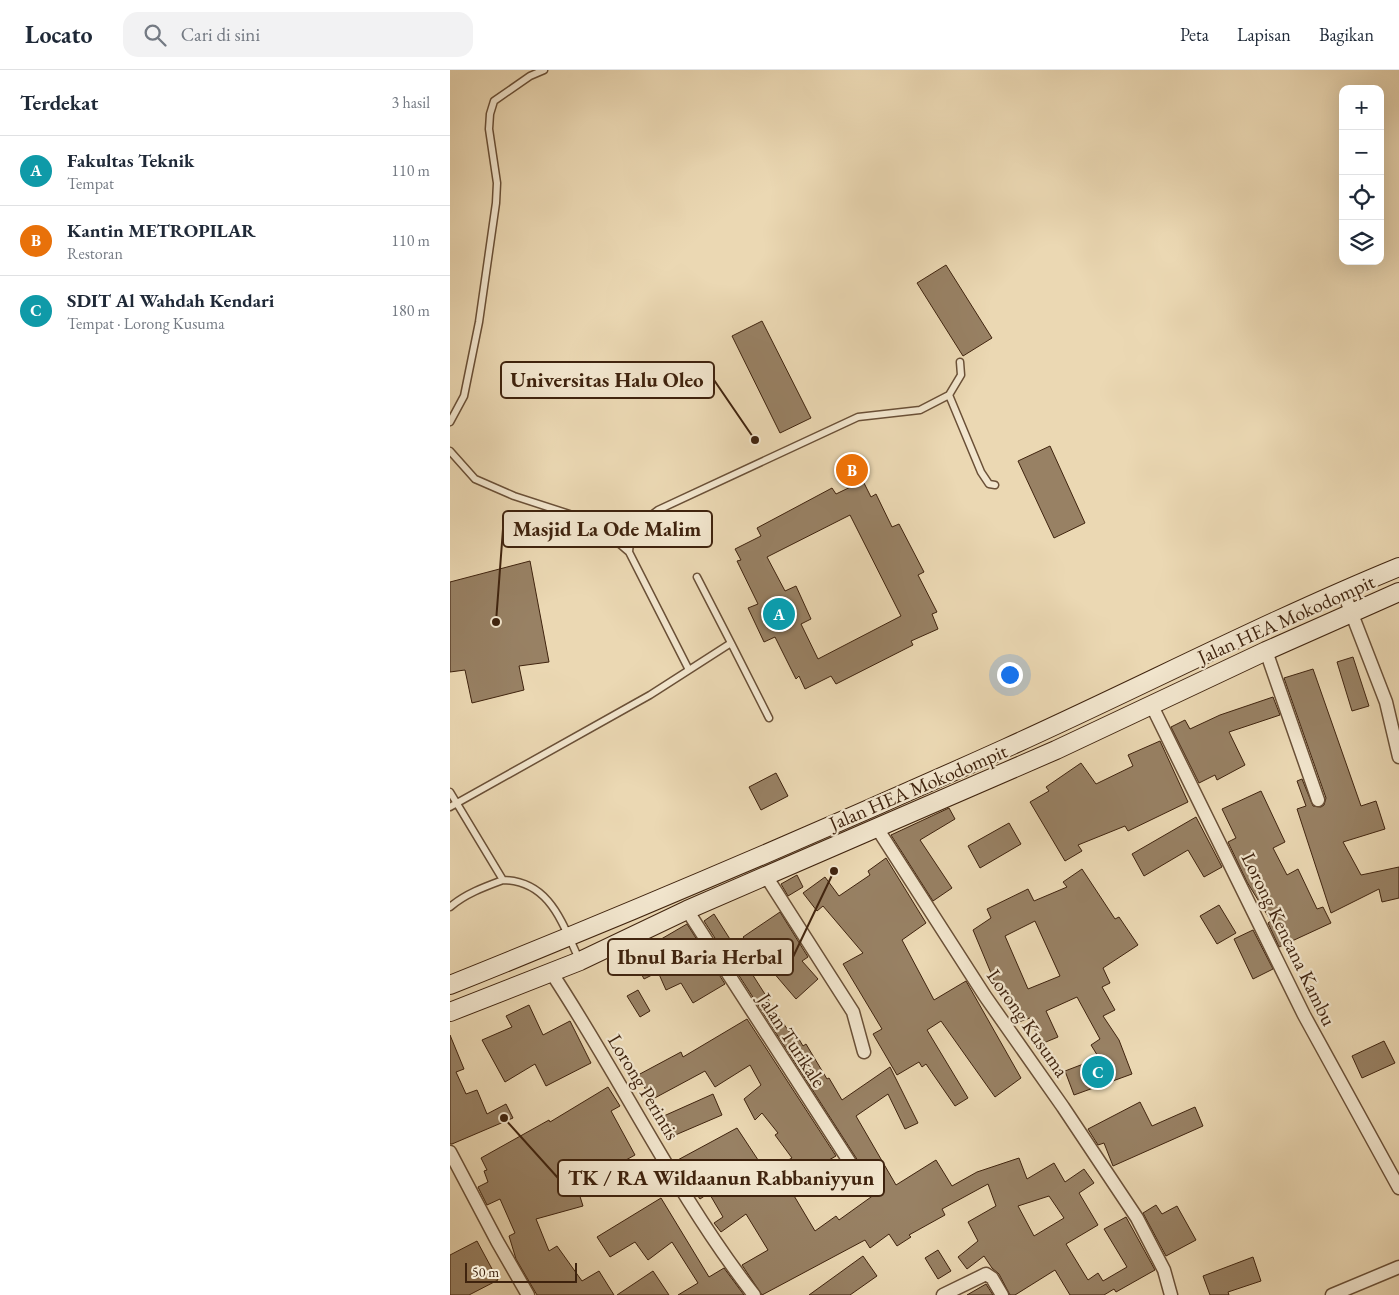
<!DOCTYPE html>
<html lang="id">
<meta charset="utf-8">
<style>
:root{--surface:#fff;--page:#f2f2f3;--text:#1f2937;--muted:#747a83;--line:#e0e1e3;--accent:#8f2418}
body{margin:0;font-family:"EB Garamond",serif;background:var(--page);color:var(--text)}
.controls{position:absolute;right:15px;top:15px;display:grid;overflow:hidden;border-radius:10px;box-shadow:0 5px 20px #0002}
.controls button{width:45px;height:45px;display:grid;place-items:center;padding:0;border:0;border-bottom:1px solid var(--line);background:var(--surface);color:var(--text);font:25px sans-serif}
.scale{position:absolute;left:15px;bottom:12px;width:112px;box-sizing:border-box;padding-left:5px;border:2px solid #3f230e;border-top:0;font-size:14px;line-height:18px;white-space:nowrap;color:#3f230e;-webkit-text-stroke:4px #f2e6ce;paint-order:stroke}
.you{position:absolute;left:559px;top:604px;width:18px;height:18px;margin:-12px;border:4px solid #fff;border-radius:50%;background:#1a73e8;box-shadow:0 0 0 8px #1a73e833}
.badge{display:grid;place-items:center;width:32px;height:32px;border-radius:50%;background:var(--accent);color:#fff;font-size:16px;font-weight:700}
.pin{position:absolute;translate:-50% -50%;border:2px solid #fff;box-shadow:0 1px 5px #0006}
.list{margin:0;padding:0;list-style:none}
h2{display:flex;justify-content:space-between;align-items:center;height:65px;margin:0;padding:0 20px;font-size:21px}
h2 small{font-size:16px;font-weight:400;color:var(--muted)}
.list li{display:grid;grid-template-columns:32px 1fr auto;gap:15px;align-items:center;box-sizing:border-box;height:70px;padding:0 20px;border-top:1px solid var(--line)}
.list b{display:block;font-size:19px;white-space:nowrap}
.list p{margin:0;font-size:16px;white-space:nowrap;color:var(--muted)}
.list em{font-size:16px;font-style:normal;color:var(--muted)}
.icon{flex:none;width:28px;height:28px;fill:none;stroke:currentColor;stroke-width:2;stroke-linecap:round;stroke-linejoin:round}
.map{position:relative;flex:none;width:949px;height:1225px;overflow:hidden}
header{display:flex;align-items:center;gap:30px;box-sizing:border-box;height:70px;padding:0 25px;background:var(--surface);border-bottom:1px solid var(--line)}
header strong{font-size:24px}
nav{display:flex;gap:28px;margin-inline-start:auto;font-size:18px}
.search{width:350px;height:45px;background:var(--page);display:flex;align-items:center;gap:12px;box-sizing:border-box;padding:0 18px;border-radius:15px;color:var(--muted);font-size:19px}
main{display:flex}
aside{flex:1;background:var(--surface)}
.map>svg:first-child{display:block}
.building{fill:#988164;stroke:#3f230e;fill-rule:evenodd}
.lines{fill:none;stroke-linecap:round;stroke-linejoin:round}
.lane-casing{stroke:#6a5037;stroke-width:9}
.street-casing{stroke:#6a5037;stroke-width:15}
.secondary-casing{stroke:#3f230e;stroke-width:20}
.lane{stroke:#f2e6ce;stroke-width:6}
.street{stroke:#f2e6ce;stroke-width:12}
.secondary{stroke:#f2e6ce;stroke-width:18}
.labels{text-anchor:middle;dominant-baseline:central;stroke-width:4.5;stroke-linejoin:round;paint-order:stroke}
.street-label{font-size:20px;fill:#3f230e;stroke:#f2e6ce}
.leader{fill:none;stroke:#3f230e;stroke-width:2}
.callout-dot{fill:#3f230e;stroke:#f2e6ce;stroke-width:2}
.callout{fill:#f2e6ce;stroke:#3f230e;stroke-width:2}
.callout-label{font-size:21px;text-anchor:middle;font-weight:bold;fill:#3f230e}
</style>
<header>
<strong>Locato</strong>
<div class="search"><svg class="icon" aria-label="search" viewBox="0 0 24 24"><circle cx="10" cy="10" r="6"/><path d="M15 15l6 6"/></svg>Cari di sini</div>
<nav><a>Peta</a><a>Lapisan</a><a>Bagikan</a></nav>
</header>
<main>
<aside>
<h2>Terdekat<small>3 hasil</small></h2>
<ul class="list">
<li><span class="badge" style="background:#0f9aa8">A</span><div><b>Fakultas Teknik</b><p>Tempat</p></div><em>110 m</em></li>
<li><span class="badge" style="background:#e8710a">B</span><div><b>Kantin METROPILAR</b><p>Restoran</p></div><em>110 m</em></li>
<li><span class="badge" style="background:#0f9aa8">C</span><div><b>SDIT Al Wahdah Kendari</b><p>Tempat · Lorong Kusuma</p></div><em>180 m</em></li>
</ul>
</aside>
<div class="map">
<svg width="949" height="1225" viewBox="0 0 949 1225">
<rect width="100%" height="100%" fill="#ebd8b3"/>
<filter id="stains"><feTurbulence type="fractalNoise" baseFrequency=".004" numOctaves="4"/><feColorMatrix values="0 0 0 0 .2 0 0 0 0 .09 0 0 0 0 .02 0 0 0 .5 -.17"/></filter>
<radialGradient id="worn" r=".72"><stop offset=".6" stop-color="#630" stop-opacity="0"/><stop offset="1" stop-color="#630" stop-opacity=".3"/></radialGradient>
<path class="building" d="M496 195 542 268 513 286 467 213Z
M312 251 361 348 330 363 282 266Z
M600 376 635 453 604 468 568 391Z
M413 411 421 427 426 424 442 457 449 454 474 502 468 505 487 542 482 544 488 559 461 571 463 575 386 614 381 606 355 619 349 606 346 609 325 567 314 572 298 538 308 534 287 491 291 490 285 479 311 466 307 458 382 418 386 424ZM400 445 451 546 368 589 351 554 361 549 346 516 335 521 317 487Z
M80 491 99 592 69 596 74 620 22 633 15 600 0 602V512Z
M903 587 919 636 902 641 887 592Z
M863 599 911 736 926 731 935 759 893 772 911 805 949 797V828L932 832 929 819 881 843 847 739 856 736 847 711 852 709 863 736 871 737 874 735 876 728 834 608Z
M823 627 830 645 779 662 795 695 767 710 765 705 749 713 721 657 735 650 740 659 770 645Z
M710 671 738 732 678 761 675 756 628 775 632 781 615 791 580 732 599 721 596 717 631 693 646 714 683 696 678 685Z
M326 703 338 726 311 740 299 717Z
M811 721 835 772 823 778 837 805 848 799 867 839 873 837 881 853 829 877 818 853 821 851 797 812 778 772 786 768 772 739Z
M499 738 505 749 470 770 502 818 483 831 441 765Z
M746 747 772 797 754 807 738 780 694 806 682 784Z
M559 753 571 774 530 798 518 776Z
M436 788 476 853 452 870 484 930 516 911 571 1008 545 1027 491 951 477 960 518 1028 505 1036 476 994 472 997 469 992 447 1005 423 964 432 959 393 894 413 883 373 836 367 841 353 823 375 807 389 826 420 805 418 801Z
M632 799 665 849 669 847 688 875 653 898 660 913 652 917 665 940 653 946 669 970 682 1004 624 1025 615 1001 649 988 641 975 650 969 627 927 596 941 608 967 591 974 580 948 566 953 555 926 551 927 523 860 541 848 537 839 578 819 584 831 617 817 613 812ZM585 851 610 906 578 919 555 866Z
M347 805 353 817 338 826 331 814Z
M769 835 786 863 767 874 750 846Z
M330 842 358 887 352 891 368 909 346 929 293 867Z
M264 844 339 962 343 959 353 976 356 974 377 1009 379 1008 392 1030 440 997 468 1053 455 1059 438 1024 406 1046 446 1115 486 1090 502 1116 527 1102 569 1088 577 1109 604 1093 615 1112 634 1099 644 1113 629 1123 648 1155 616 1174 638 1210 648 1203 653 1211 677 1197 654 1159 676 1147 705 1200 666 1222 664 1219 654 1225H620L605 1200 565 1225H560L549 1204 542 1198 534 1186 517 1199 508 1187 528 1171 518 1152 546 1136 538 1114 492 1139 495 1145 459 1165 461 1167 447 1176 439 1164 420 1178 415 1170 312 1225 292 1195 318 1180 296 1144 271 1162 264 1153 273 1147 259 1123 250 1129 224 1092 287 1058 316 1102 342 1088 325 1065 328 1063 312 1043 305 1050 294 1029 311 1015 300 995 265 1017 255 1001 201 1030 188 1005 231 982 233 987 297 949 386 1086 337 1114 365 1161 386 1146 389 1150 428 1122 254 851ZM599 1126 614 1148 584 1166 568 1136Z
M237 854 275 914 243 933 231 913 216 920 208 902 194 909 182 886Z
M803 860 823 899 803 909 784 869Z
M188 920 200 941 190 947 177 926Z
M79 935 93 965 120 951 141 993 96 1016 85 994 55 1012 32 970 62 957 56 946Z
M0 965 14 999 6 1002 16 1024 27 1020 37 1044 56 1034 63 1048 2 1074H0Z
M934 971 945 993 912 1008 902 986Z
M158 1017 170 1036 161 1041 185 1085 127 1117 133 1136 86 1149 99 1181 107 1176 132 1211 149 1201 164 1225H87L66 1189 59 1166 65 1163 50 1129 37 1135 28 1117 38 1112 34 1101 37 1100 31 1088 99 1050 100 1052Z
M263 1024 272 1045 216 1069 207 1049Z
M690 1032 702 1056 745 1037 753 1056 663 1096 654 1073 648 1075 638 1059Z
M211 1128 259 1207 274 1198 294 1225H228L248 1213 222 1172 198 1190 185 1172 160 1187 147 1167Z
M706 1135 712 1144 727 1136 746 1170 716 1186 693 1143Z
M27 1171 48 1210 19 1225H0V1185Z
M488 1180 501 1201 488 1209 475 1188Z
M413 1186 427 1206 400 1225H359Z
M803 1187 811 1211 778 1222 779 1225H760L753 1206Z
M203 1201 219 1225H167Z
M536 1214 543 1225H517Z"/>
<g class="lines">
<defs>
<path id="lane" d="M499 325 511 305 510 292
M0 352 14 326 29 252 46 133 47 113 39 59 40 44 44 31 80 6 94 0
M0 381 25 409 64 426 144 452 179 482
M281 573 319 648
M239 600 281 573 247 507
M0 722 53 810C100 811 112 853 129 889
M0 737 200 625 239 600 179 482 181 461 208 440 408 347 470 340 499 325 531 402 539 414 545 415
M0 837C15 824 34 817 53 810"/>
<path id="street" d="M893 521 936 632 949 687
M816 581 868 730
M701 634 854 945 949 1118
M427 758 535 926 613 1037 687 1148 714 1200 721 1225
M316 806 403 942 414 982
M237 840 417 1119
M101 902C171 1008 226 1125 304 1225
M0 1082 47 1171 78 1225
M493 1225 536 1204 542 1208 552 1225
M882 1225 949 1197"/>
<path id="secondary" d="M0 915C187 840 372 761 556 678 687 619 815 552 949 497
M0 942 130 891 237 840 606 680 816 581 949 522"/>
</defs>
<use href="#lane" class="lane-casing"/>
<use href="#street" class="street-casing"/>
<use href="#secondary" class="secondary-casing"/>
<use href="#lane" class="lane"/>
<use href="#street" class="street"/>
<use href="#secondary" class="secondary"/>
</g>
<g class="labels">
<g class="street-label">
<text transform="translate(836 549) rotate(-24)">Jalan HEA Mokodompit</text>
<text transform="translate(468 717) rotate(-23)">Jalan HEA Mokodompit</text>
<text transform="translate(839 869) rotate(64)">Lorong Kencana Kambu</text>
<text transform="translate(578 953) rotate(55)">Lorong Kusuma</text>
<text transform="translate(342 970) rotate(57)">Jalan Turikale</text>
<text transform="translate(194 1017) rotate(59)">Lorong Perintis</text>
</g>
</g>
<path class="leader" d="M305 370L264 310M46 552L53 459M384 801L343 887M54 1048L108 1108"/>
<g class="callout-dot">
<circle cx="305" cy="370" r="5"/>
<circle cx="46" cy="552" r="5"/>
<circle cx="384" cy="801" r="5"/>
<circle cx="54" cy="1048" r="5"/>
</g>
<g class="callout">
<rect x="51" y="292" width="213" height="36" rx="5"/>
<rect x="53" y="441" width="209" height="36" rx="5"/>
<rect x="158" y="869" width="185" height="36" rx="5"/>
<rect x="108" y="1090" width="326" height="36" rx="5"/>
</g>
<g class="callout-label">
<text x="157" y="317">Universitas Halu Oleo</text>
<text x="157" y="466">Masjid La Ode Malim</text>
<text x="250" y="894">Ibnul Baria Herbal</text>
<text x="271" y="1115">TK / RA Wildaanun Rabbaniyyun</text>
</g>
<rect width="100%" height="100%" filter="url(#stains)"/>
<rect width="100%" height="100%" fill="url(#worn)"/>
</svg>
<div class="controls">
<button>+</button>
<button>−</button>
<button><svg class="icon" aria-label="locate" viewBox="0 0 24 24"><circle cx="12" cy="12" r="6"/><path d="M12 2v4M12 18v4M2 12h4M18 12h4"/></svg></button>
<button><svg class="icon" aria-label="layers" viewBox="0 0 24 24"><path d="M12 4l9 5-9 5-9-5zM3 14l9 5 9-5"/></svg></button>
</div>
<div class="scale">50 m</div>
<div class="you"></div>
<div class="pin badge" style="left:329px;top:544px;background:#0f9aa8">A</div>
<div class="pin badge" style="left:402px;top:400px;background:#e8710a">B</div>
<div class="pin badge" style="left:648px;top:1002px;background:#0f9aa8">C</div>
</div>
</main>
